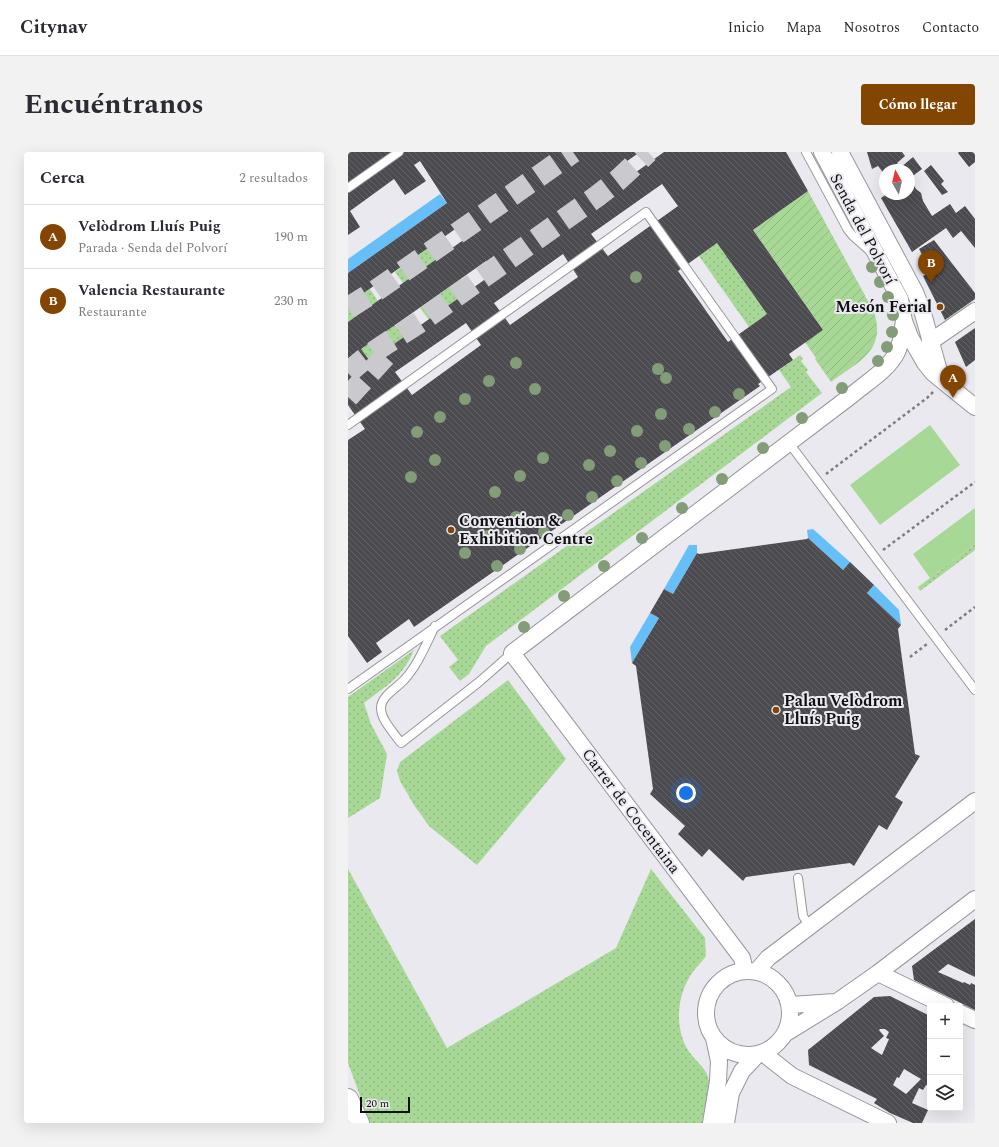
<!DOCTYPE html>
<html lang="es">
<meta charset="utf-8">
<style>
:root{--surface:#fff;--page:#f2f2f3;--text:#2b2b33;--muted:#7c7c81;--line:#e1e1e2;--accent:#824502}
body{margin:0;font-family:Spectral,serif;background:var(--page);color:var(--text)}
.controls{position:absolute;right:12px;bottom:12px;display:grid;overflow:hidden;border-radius:4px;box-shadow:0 4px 16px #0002}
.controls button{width:36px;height:36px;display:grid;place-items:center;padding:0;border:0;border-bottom:1px solid var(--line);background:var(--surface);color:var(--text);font:20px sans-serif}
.compass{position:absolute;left:531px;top:12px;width:36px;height:36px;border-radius:50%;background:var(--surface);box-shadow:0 4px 16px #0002;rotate:352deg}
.scale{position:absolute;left:12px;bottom:10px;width:50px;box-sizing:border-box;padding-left:4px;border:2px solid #111113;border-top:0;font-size:11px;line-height:14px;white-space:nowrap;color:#111113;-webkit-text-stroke:3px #eae9ef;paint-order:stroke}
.you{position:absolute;left:338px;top:641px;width:14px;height:14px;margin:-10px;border:3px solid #fff;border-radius:50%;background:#1a73e8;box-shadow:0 0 0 6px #1a73e833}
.badge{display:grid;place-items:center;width:26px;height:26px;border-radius:50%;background:var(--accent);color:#fff;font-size:13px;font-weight:700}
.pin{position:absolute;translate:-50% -33px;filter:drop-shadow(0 1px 2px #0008)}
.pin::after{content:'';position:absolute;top:21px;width:14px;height:12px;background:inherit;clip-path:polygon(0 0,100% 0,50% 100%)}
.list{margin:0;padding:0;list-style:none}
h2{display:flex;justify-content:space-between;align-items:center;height:52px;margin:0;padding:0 16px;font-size:17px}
h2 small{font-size:13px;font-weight:400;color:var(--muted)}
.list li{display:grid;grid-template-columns:26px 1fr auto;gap:12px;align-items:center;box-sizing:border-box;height:64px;padding:0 16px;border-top:1px solid var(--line)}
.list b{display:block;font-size:15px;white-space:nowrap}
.list p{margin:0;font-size:13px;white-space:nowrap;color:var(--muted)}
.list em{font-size:13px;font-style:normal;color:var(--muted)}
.icon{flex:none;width:22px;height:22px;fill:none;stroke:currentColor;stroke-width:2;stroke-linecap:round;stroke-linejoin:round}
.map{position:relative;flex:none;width:627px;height:971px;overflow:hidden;border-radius:4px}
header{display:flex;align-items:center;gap:24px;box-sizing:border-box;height:56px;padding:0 20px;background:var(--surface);border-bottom:1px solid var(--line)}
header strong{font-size:19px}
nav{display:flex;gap:22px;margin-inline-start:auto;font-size:14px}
.intro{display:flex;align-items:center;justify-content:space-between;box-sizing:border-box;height:96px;padding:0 24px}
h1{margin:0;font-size:28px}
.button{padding:10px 18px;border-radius:4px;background:var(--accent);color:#fff;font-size:14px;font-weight:700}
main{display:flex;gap:24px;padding:0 24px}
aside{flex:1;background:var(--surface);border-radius:4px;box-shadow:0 4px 16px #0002}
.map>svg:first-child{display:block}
.grass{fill:url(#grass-dots)}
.garden{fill:url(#garden-furrows)}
.pitch{fill:#a7d896}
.water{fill:#66bff8}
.building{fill:url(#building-back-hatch);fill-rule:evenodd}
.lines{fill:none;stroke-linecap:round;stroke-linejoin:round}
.secondary-tunnel{stroke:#c9c9ce;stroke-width:22;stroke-dasharray:22 11;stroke-linecap:butt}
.service-casing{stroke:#96969b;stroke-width:10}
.minor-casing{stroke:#96969b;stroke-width:18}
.tertiary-casing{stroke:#96969b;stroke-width:22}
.path{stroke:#7d7c80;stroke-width:2.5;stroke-dasharray:3 3;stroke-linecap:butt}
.service{stroke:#fff;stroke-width:8}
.minor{stroke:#fff;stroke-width:16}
.tertiary{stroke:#fff;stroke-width:20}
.tree{fill:#829d77}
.poi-dot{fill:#824502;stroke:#eae9ef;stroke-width:1.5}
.labels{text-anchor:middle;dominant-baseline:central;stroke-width:4;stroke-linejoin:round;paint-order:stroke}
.street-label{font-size:16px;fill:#111113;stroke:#eae9ef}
.poi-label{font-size:16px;font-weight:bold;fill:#111113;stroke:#eae9ef;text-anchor:start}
</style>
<header>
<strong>Citynav</strong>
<nav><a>Inicio</a><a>Mapa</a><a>Nosotros</a><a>Contacto</a></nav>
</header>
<div class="intro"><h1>Encuéntranos</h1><a class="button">Cómo llegar</a></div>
<main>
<aside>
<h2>Cerca<small>2 resultados</small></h2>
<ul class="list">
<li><span class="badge">A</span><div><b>Velòdrom Lluís Puig</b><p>Parada · Senda del Polvorí</p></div><em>190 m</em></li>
<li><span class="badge">B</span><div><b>Valencia Restaurante</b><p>Restaurante</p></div><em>230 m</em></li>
</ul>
</aside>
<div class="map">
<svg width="627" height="971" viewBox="0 0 627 971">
<defs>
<pattern id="grass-dots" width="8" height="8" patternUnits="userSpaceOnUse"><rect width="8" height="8" fill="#a7d896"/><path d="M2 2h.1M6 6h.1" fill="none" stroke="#8fb880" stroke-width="1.8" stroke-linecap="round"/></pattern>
<pattern id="garden-furrows" width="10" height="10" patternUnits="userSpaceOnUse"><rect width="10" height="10" fill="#a7d896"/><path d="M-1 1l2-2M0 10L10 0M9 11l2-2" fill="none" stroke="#8fb880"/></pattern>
<pattern id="building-back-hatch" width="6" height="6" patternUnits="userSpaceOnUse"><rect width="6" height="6" fill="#4b4b50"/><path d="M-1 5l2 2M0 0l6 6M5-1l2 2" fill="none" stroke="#616165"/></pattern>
</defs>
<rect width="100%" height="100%" fill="#eae9ef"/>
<path class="grass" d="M87 91 95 103 55 131 47 120Z
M369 91 419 162 401 175 351 104Z
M113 127 121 139 81 168 72 156Z
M22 137 30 149 0 170V152Z
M47 173 56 185 22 209 13 197Z
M452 203 455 207 453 209 460 218 458 220 474 241 138 494 121 522 112 529 101 515 110 508 92 484 443 235 431 218Z
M627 392V398L572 439 570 435Z
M66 498C55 525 38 534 16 551L23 572 39 602 32 646 0 666V545Z
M160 528 218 607 129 713 81 674 66 653 52 629 49 619 52 610Z
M0 717 99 896 268 796 303 717 357 786 358 804C353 811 345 818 341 826 328 848 327 880 342 901 349 911 359 916 361 929 362 936 355 962 354 971H22L0 911Z"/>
<path class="garden" d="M460 39 526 160C539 199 509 211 483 230L467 207 468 206 457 190 475 178 405 78Z"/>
<path class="pitch" d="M582 273 612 313 532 373 502 333Z
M627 356V392L582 426 565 402Z"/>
<path class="water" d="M92 42 99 51 0 121V107Z
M465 377 502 410 495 418 460 386 459 378Z
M341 393H349V401L325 442 316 437Z
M526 433 551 458 553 473 519 441Z
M302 461 311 466 284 511 282 495Z"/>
<path class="building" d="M0 0H292L275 12 284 23 316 0H438L460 39 405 78 475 178 441 202 445 208 410 232 412 234 66 475 61 467 28 491 34 500 19 511 0 484V288L17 277 0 253V170L121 84 113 73 0 152V121L99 51 72 9 66 13 78 29 57 43 46 27 2 59 12 75 0 83ZM314 32 330 54 260 104 243 82ZM369 91 419 162 380 190 330 119ZM215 102 230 125 162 173 146 151ZM138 109 146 121 22 209 13 197ZM118 171 133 193 64 243 47 220Z
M519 0H554L557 4 549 11 552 16 565 5 574 17 562 26 568 37 573 41 575 49 584 64 602 52 608 61 617 54 627 67V96L613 79 605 86 598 76 564 100 533 46 539 42H561V18H537V23L530 14 524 17Z
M611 0H627V10L621 15 610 1Z
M583 13 596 29 593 32 600 40 594 43 576 19Z
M586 88 627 141V147L597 168 575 124 583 120 571 97Z
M627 176V208L618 215 607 190Z
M460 386 495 418 502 410 526 433 519 441 553 473 550 477 567 602 572 604 547 645 555 650 540 676 539 678 531 673 506 714 502 711 398 725 395 729 361 697 354 705 330 682 337 674 302 642 305 637 288 514 284 511 311 466 302 461 316 437 325 442 349 401 351 402 459 387Z
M627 767V825L600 812 590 820 615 831 616 830 622 833 623 831 627 833V858L566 828 564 814Z
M542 844 582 864V935L578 933 575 938 571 936 564 951 580 958 574 971H565L542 961 526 951 529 947 461 913 460 898 526 845ZM532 877H537L541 880 538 886 541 887 534 903 523 896 536 884 531 878ZM556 917 573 927 558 942 545 933 549 925 551 926Z"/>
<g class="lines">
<path class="secondary-tunnel" d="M0 156 26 140 225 0
M0 221C24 198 52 184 79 165 135 125 191 85 248 45L270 28 300 0
M0 245 41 200"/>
<defs>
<path id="service" d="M458 0 500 78 505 84 522 99
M0 36 51 0
M0 273 298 60 424 237 0 537
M441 291 627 538
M87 474C78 492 70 513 56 528 49 536 33 544 33 556 33 568 46 581 53 591L131 530 164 501
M450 726 455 764 461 774"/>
<path id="minor" d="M474 0 545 134 552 147 556 169 562 185 577 211 585 221 627 255
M492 0 567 140 574 158 591 219 595 225
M582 190 627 159
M358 861a42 42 0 1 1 84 0a42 42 0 1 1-84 0Z
M397 819 394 806 164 501 504 243C518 231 541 217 549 200 554 190 554 179 556 169
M408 820 420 806 627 649
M530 821 598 854
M442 853 487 850
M612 861 627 868
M438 881 490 849 530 821 627 747
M415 901 444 924 540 971
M363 971 370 929 371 909 366 886
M378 971 383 941 394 919 410 902"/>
<path id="tertiary" d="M0 947 11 971"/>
</defs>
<use href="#service" class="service-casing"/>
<use href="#minor" class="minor-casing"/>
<use href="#tertiary" class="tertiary-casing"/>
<path class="path" d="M478 322 579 246 585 240
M535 398 627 330
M597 478 627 455
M562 505 579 492"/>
<use href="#service" class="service"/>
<use href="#minor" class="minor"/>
<use href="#tertiary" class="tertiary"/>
</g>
<g class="tree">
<circle cx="524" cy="115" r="6"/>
<circle cx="288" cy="125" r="6"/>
<circle cx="532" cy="130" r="6"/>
<circle cx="540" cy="145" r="6"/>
<circle cx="545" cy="163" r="6"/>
<circle cx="544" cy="180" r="6"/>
<circle cx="539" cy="195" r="6"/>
<circle cx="530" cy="209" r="6"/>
<circle cx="168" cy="211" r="6"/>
<circle cx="310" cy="217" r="6"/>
<circle cx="318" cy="226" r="6"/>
<circle cx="141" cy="229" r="6"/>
<circle cx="494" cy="236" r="6"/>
<circle cx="187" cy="237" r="6"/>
<circle cx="391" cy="242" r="6"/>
<circle cx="117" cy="247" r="6"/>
<circle cx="367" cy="260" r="6"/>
<circle cx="313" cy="262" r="6"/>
<circle cx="92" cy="265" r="6"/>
<circle cx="454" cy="266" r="6"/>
<circle cx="341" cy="277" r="6"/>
<circle cx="289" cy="279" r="6"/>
<circle cx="69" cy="280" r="6"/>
<circle cx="317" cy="294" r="6"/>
<circle cx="415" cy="296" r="6"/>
<circle cx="262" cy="299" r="6"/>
<circle cx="195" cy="306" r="6"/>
<circle cx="87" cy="308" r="6"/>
<circle cx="293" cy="311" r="6"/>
<circle cx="241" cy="313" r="6"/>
<circle cx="172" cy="324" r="6"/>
<circle cx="63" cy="325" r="6"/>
<circle cx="374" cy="327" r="6"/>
<circle cx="269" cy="329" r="6"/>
<circle cx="147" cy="340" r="6"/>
<circle cx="244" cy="345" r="6"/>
<circle cx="334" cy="356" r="6"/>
<circle cx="220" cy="363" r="6"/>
<circle cx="168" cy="365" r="6"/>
<circle cx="196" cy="380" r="6"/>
<circle cx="140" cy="384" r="6"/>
<circle cx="294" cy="386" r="6"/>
<circle cx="172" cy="397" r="6"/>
<circle cx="117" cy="401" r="6"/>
<circle cx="149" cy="414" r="6"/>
<circle cx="256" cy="414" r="6"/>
<circle cx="216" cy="444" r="6"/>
<circle cx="176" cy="475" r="6"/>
</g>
<g class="poi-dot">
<circle cx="592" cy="155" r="4"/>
<circle cx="103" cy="378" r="4"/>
<circle cx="428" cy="558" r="4"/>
</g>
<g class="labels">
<g class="street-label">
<text transform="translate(515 77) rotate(62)">Senda del Polvorí</text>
<text transform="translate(283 659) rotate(53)">Carrer de Cocentaina</text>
</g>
<g class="poi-label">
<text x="584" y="155" text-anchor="end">Mesón Ferial</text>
<text x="111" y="369">Convention &amp;<tspan x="111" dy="18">Exhibition Centre</tspan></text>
<text x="436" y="549">Palau Velòdrom<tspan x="436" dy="18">Lluís Puig</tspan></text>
</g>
</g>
</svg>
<div class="controls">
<button>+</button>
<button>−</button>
<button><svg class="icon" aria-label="layers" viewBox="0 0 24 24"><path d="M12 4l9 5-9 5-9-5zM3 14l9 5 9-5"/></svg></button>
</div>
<svg class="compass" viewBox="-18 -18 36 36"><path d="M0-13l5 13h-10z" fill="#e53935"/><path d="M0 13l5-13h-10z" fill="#7c7c81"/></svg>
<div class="scale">20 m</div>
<div class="you"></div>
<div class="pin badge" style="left:605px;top:246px">A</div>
<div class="pin badge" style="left:583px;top:131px">B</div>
</div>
</main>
